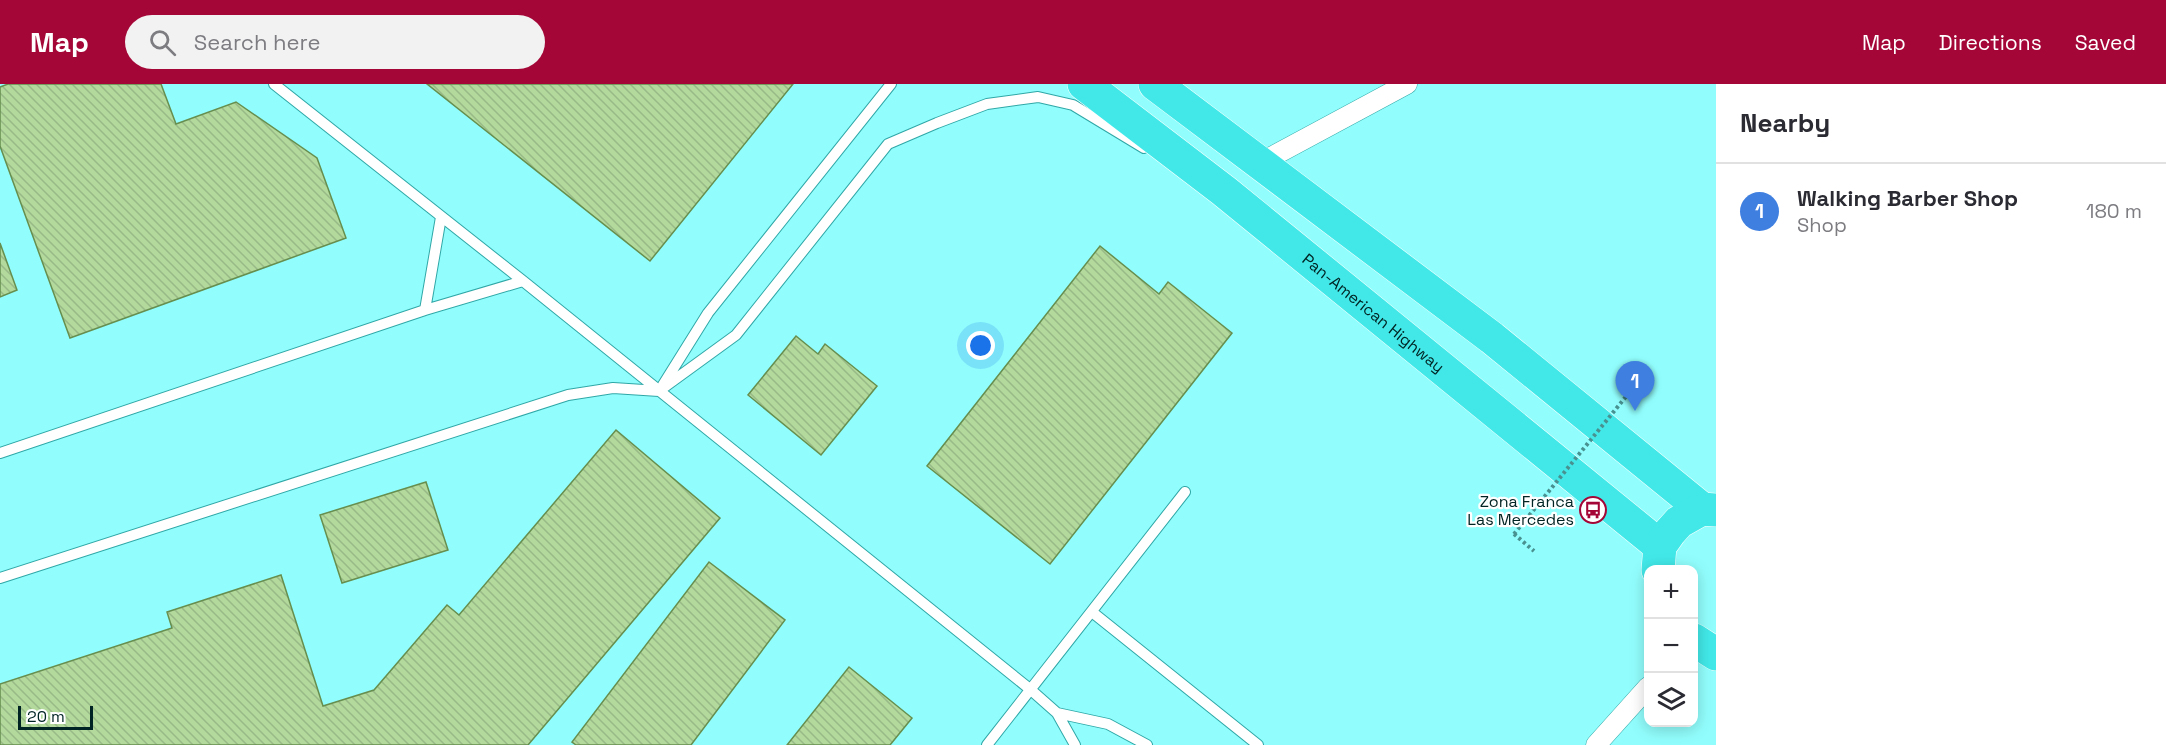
<!DOCTYPE html>
<meta charset="utf-8">
<style>
:root{--surface:#fff;--page:#f2f2f3;--text:#2b2b33;--muted:#7c7c81;--line:#e1e1e2;--accent:#a40737}
body{margin:0;font-family:"Space Grotesk",sans-serif;background:var(--page);color:var(--text)}
.controls{position:absolute;right:18px;bottom:18px;display:grid;overflow:hidden;border-radius:12px;box-shadow:0 3px 15px #0003}
.controls button{width:54px;height:54px;display:grid;place-items:center;padding:0;border:0;border-bottom:2px solid var(--line);background:var(--surface);color:var(--text);font:30px sans-serif}
.scale{position:absolute;left:18px;bottom:15px;width:75px;box-sizing:border-box;padding-left:6px;border:3px solid #002323;border-top:0;font-size:16px;line-height:21px;white-space:nowrap;color:#002323;-webkit-text-stroke:4px #fff;paint-order:stroke}
.you{position:absolute;left:981px;top:262px;width:21px;height:21px;margin:-15px;border:4px solid #fff;border-radius:50%;background:#1a73e8;box-shadow:0 0 0 9px #1a73e833}
.badge{display:grid;place-items:center;width:39px;height:39px;border-radius:50%;background:var(--accent);color:#fff;font-size:20px;font-weight:700}
.pin{position:absolute;translate:-50% -50px;filter:drop-shadow(0 2px 3px #0008)}
.pin::after{content:'';position:absolute;top:32px;width:21px;height:18px;background:inherit;clip-path:polygon(0 0,100% 0,50% 100%)}
.list{margin:0;padding:0;list-style:none}
h2{display:flex;justify-content:space-between;align-items:center;height:78px;margin:0;padding:0 24px;font-size:26px}
h2 small{font-size:20px;font-weight:400;color:var(--muted)}
.list li{display:grid;grid-template-columns:39px 1fr auto;gap:18px;align-items:center;box-sizing:border-box;height:96px;padding:0 24px;border-top:2px solid var(--line)}
.list b{display:block;font-size:22px;white-space:nowrap}
.list p{margin:0;font-size:20px;white-space:nowrap;color:var(--muted)}
.list em{font-size:20px;font-style:normal;color:var(--muted)}
.icon{flex:none;width:33px;height:33px;fill:none;stroke:currentColor;stroke-width:2;stroke-linecap:round;stroke-linejoin:round}
.map{position:relative;flex:none;width:1716px;height:661px;overflow:hidden}
header{display:flex;align-items:center;gap:36px;box-sizing:border-box;height:84px;padding:0 30px;background:var(--accent);color:#fff}
header strong{font-size:28px}
nav{display:flex;gap:33px;margin-inline-start:auto;font-size:21px}
.search{width:420px;height:54px;background:var(--page);display:flex;align-items:center;gap:15px;box-sizing:border-box;padding:0 21px;border-radius:33px;color:var(--muted);font-size:22px}
main{display:flex}
aside{flex:1;background:var(--surface)}
.map>svg:first-child{display:block}
.building{fill:url(#building-back-hatch);stroke:#668e4e;stroke-width:1.5}
.lines{fill:none;stroke-linecap:round;stroke-linejoin:round}
.lane-casing{stroke:#30a7a7;stroke-width:12}
.street-casing{stroke:#30a7a7;stroke-width:21}
.highway-casing{stroke:#fff;stroke-width:34}
.path{stroke:#499191;stroke-width:4;stroke-dasharray:3 3;stroke-linecap:butt}
.lane{stroke:#fff;stroke-width:10}
.street{stroke:#fff;stroke-width:20}
.highway{stroke:#42e8e8;stroke-width:33}
.path-bridge{stroke:#499191;stroke-width:4;stroke-dasharray:3 3;stroke-linecap:butt}
.labels{text-anchor:middle;dominant-baseline:central;stroke-width:4.5;stroke-linejoin:round;paint-order:stroke}
.street-label{font-size:16px;fill:#002323;stroke:#fff}
.poi-label{font-size:16px;fill:#002323;stroke:#fff;text-anchor:end}
</style>
<header>
<strong>Map</strong>
<div class="search"><svg class="icon" aria-label="search" viewBox="0 0 24 24"><circle cx="10" cy="10" r="6"/><path d="M15 15l6 6"/></svg>Search here</div>
<nav><a>Map</a><a>Directions</a><a>Saved</a></nav>
</header>
<main>
<div class="map">
<svg width="1716" height="661" viewBox="0 0 1716 661">
<defs>
<pattern id="building-back-hatch" width="6" height="6" patternUnits="userSpaceOnUse" patternTransform="scale(1.5)"><rect width="6" height="6" fill="#b3d99d"/><path d="M-1 5l2 2M0 0l6 6M5-1l2 2" fill="none" stroke="#98ba87"/></pattern>
</defs>
<rect width="100%" height="100%" fill="#91fefd"/>
<path class="building" d="M8 0H161L176 40 236 18 317 74 346 154 70 254 0 62V3Z
M427 0H793L650 177Z
M0 159 17 206 0 213Z
M1100 162 1159 210 1168 198 1232 249 1050 480 927 382Z
M796 252 818 270 825 260 877 302 821 371 748 311Z
M616 346 720 434 528 661H0V600L172 544 167 528 281 491 323 622 374 606 447 521 459 531Z
M426 398 448 466 342 499 320 431Z
M709 478 785 536 691 661H576L572 658Z
M849 583 912 634 890 661H787Z"/>
<g class="lines">
<defs>
<path id="lane" d="M274 0 523 197 1031 606 1057 629 1075 661
M425 226 523 197
M663 301 708 229 891 0
M0 369 425 226 441 133
M0 494 568 311 613 304 659 307 736 251 888 60 937 39 987 20 1038 13 1073 21 1144 64
M1092 528 1258 661
M1057 629 1108 640 1147 661
M987 661 1185 408"/>
<path id="street" d="M1260 79 1407 0
M1596 661 1648 603"/>
<g id="highway">
<path id="s1" d="M1084 0 1224 107 1660 462"/>
<path d="M1155 0 1492 254 1702 425"/>
<path d="M1658 486 1660 462 1670 448 1679 438 1702 425 1716 426"/>
<path d="M1694 556 1716 570"/>
</g>
</defs>
<use href="#lane" class="lane-casing"/>
<use href="#street" class="street-casing"/>
<use href="#highway" class="highway-casing"/>
<path class="path" d="M1618 293 1633 304
M1514 450 1534 467"/>
<use href="#lane" class="lane"/>
<use href="#street" class="street"/>
<use href="#highway" class="highway"/>
<path class="path-bridge" d="M1514 450 1633 304"/>
</g>
<defs>
<symbol id="bus-ring" viewBox="-11 -11 22 22"><circle r="9.5" fill="#fff" stroke="#a40737" stroke-width="1.5"/><path d="M-5-6H5V4H4V6H2V4H-2V6H-4V4H-5ZM-3.5-4V0h7V-4ZM-3.5 1.2v1.5H-2V1.2ZM2 1.2v1.5H3.5V1.2Z" fill="#a40737"/></symbol>
</defs>
<g fill-rule="evenodd">
<use href="#bus-ring" x="1578" y="411" width="30" height="30"/>
</g>
<g class="labels">
<g class="street-label">
<text stroke="none"><textPath href="#s1" startOffset="369">Pan-American Highway</textPath></text>
</g>
<g class="poi-label">
<text x="1574" y="417">Zona Franca<tspan x="1574" dy="18">Las Mercedes</tspan></text>
</g>
</g>
</svg>
<div class="controls">
<button>+</button>
<button>−</button>
<button><svg class="icon" aria-label="layers" viewBox="0 0 24 24"><path d="M12 4l9 5-9 5-9-5zM3 14l9 5 9-5"/></svg></button>
</div>
<div class="scale">20 m</div>
<div class="you"></div>
<div class="pin badge" style="left:1635px;top:327px;background:#3f7fe0">1</div>
</div>
<aside>
<h2>Nearby<small></small></h2>
<ul class="list">
<li><span class="badge" style="background:#3f7fe0">1</span><div><b>Walking Barber Shop</b><p>Shop</p></div><em>180 m</em></li>
</ul>
</aside>
</main>
